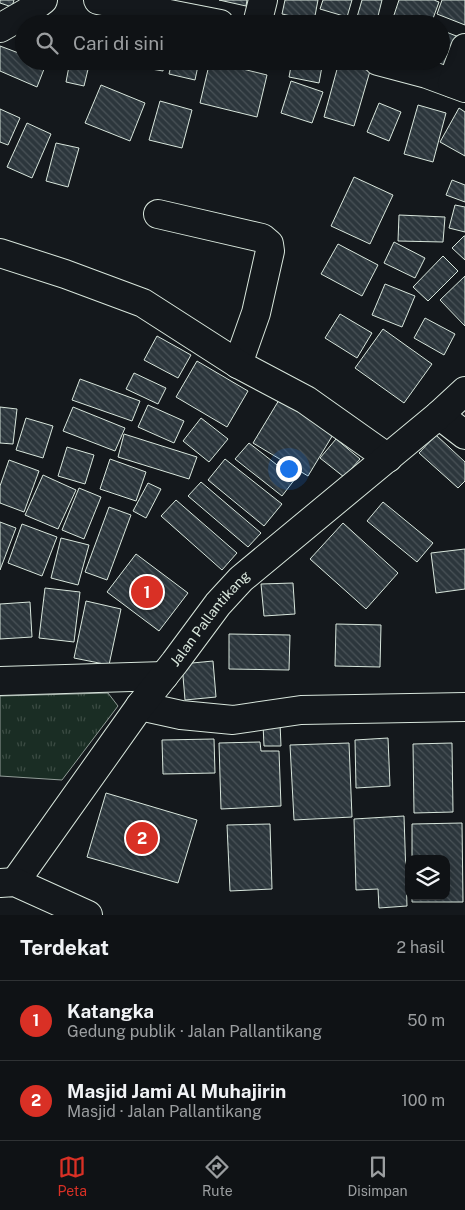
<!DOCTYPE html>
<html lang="id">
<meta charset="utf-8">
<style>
:root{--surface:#0f1215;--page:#181b1e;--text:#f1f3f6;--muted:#9b9ea0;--line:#2f3234;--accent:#d93025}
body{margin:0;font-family:"Public Sans",sans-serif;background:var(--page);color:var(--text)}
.controls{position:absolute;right:15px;bottom:15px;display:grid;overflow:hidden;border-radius:10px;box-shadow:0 2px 8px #0003}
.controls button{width:45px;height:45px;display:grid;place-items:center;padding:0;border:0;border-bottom:1px solid var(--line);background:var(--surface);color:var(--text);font:25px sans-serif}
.you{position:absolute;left:288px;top:468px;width:18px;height:18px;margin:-12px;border:4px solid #fff;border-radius:50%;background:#1a73e8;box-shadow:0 0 0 8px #1a73e833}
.badge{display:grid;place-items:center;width:32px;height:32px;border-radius:50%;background:var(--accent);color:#fff;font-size:16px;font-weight:700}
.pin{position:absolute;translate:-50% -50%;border:2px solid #fff;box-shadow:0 1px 5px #0006}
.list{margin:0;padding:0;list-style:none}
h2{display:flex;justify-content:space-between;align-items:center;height:65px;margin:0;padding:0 20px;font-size:21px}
h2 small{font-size:16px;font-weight:400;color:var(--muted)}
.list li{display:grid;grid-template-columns:32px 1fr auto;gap:15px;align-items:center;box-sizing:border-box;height:80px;padding:0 20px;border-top:1px solid var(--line)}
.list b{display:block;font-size:19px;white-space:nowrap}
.list p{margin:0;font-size:16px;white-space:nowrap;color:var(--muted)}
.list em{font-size:16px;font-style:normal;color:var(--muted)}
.icon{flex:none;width:28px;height:28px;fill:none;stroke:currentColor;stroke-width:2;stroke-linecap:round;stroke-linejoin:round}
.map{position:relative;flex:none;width:465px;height:915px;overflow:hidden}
.search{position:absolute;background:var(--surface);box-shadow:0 2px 8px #0003;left:15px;right:15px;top:15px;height:55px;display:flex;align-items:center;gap:12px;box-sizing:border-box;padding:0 18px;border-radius:28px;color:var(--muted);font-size:19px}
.sheet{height:225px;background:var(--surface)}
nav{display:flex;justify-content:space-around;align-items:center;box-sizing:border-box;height:70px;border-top:1px solid var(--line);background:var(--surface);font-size:14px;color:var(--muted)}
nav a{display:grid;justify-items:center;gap:2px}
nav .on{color:var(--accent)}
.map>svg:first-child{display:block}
.grass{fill:url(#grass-tufts);stroke:#939e99}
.building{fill:url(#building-back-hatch);stroke:#d8e6dc}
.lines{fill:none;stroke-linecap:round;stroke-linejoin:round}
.minor-casing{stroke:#d8e6dc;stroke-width:30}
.minor{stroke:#14181c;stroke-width:28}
.labels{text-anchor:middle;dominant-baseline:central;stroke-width:4;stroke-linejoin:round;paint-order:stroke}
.street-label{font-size:14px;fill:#d8e6dc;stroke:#14181c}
</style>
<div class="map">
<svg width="465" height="915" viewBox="0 0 465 915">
<defs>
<pattern id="grass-tufts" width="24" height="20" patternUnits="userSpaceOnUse" patternTransform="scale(1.25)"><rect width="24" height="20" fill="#1a2d24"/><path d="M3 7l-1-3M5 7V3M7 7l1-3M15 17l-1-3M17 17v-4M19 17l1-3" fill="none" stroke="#3b4b43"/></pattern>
<pattern id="building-back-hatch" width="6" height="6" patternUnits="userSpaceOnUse" patternTransform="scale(1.25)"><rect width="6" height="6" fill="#2c363c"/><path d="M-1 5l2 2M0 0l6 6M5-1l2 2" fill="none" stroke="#4a5358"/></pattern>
</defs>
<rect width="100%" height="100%" fill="#14181c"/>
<path class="grass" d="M108 693 118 706 62 780 0 776V696Z"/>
<path class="building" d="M0 0H14L12 7 0 3Z
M219 0H247L246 6Z
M285 0H318L314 21 282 14Z
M323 0H352L347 17 320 9Z
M362 0H382L376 24H355Z
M399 0H434L439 2 431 24H391Z
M442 0H465V25L437 14Z
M441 30 464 39 450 74 422 61H441Z
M0 46 24 55V61H39L46 64 37 87 0 71Z
M70 61H90L84 86 66 82Z
M116 61H164L163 71 116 63Z
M172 61H199L195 80 169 74Z
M210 61 267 75 257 117 200 103Z
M292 61H323L319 83 289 77Z
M339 62 370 71 354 126 324 117Z
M291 81 323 92 312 123 281 113Z
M101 85 145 103 130 141 85 123Z
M160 101 192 110 182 148 149 140Z
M379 103 401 112 389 141 367 132Z
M418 105 446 113 433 162 404 154Z
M459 108 465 112V156L440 142Z
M0 109 20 118 8 145 0 142Z
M27 123 51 134 32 178 7 167Z
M56 143 79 148 68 187 46 181Z
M354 177 393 195 370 244 331 226Z
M452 180 465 185V202L446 195Z
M455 205 465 207V232L449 228Z
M399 215 445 217 443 242 398 241Z
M464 236H465V260L452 248Z
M394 242 425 258 415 278 384 263Z
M338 244 378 265 362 296 321 274Z
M443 256 458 271 428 301 413 287Z
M465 276V326L440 300Z
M385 284 415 296 402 327 372 315Z
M340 314 372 333 357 358 325 338Z
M425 318 455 334 444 355 414 338Z
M383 329 432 364 404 403 355 368Z
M157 336 191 355 178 378 144 360Z
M197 361 248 391 227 427 176 397Z
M134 373 166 388 158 404 126 389Z
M80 379 140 401 132 421 72 400Z
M279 400 334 433 308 476 253 443Z
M148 405 184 421 174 443 138 427Z
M0 407 17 409 13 444 0 443Z
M73 407 125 428 115 451 63 431Z
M26 418 53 426 43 458 16 450Z
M201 418 228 439 209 462 183 441Z
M124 434 197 457 189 479 118 457Z
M436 435 465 462V481L458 488 419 453Z
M336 439 360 459 344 477 320 458Z
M249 443 295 479 282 496 235 459Z
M67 447 94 455 85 484 58 476Z
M110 459 146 472 136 501 100 489Z
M225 459 282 504 264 526 208 480Z
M9 460 39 471 24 512 0 503V486Z
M43 475 76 490 58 529 25 515Z
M201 482 261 533 248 547 188 496Z
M148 483 161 489 146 518 133 511Z
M79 488 101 497 84 539 62 530Z
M176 500 237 553 222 570 161 516Z
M383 502 433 543 417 562 367 521Z
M109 507 131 515 107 580 85 572Z
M0 522 16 528 0 570Z
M343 523 398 573 366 609 310 559Z
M22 524 57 537 42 576 8 563Z
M61 538 89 545 78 585 51 578Z
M465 549V589L436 593 431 553Z
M136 554 188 593 159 631 107 592Z
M293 583 295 614 264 616 261 584Z
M45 588 80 592 74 642 39 638Z
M86 601 121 609 109 665 74 658Z
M30 602 32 637 0 639V604Z
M336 624 381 625 380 667 335 666Z
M229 634 290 635 289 670 229 669Z
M213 661 216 697 185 700 182 664Z
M280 723 281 746H264L263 724Z
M388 738 390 786 356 788 355 740Z
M214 739 215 773 163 774 162 740Z
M260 742 261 751H279L281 806 221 809 219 743Z
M349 743 352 817 294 820 290 745Z
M452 743 453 812 414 813 413 744Z
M106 793 197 820 178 883 87 857Z
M404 816 407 906 379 908 378 889 356 890 354 819Z
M462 823 463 902H412V896H446V859H412V824Z
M270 824 272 889 230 891 227 825Z"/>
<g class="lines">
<defs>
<g id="minor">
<path d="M98 0 220 24"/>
<path d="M257 24 263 0"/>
<path d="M0 28 26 13 43 0"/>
<path d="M378 61 427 74 465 88"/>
<path d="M452 83 465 48"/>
<path d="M158 214 262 238 269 244 270 251 256 313 238 364"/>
<path d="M0 253 65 274 143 303 238 364 306 400 388 458"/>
<path d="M439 415 465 435"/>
<path d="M0 681 164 676"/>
<path d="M140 706 181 715 233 720 301 710 465 707"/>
<path id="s1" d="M15 882 140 706 175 662 218 604 241 579 439 415 465 391"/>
<path d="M0 883 15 882 88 915"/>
</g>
</defs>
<use href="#minor" class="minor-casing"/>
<use href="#minor" class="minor"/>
</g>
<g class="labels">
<g class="street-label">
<text stroke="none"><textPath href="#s1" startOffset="328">Jalan Pallantikang</textPath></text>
</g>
</g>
</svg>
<div class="controls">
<button><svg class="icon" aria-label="layers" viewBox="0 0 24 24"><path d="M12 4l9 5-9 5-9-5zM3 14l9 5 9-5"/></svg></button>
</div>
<div class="you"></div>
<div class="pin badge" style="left:147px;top:592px">1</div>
<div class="pin badge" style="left:142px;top:838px">2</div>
<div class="search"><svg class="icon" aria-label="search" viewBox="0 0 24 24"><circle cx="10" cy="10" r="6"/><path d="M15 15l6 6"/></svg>Cari di sini</div>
</div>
<section class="sheet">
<h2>Terdekat<small>2 hasil</small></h2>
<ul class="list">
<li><span class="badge">1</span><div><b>Katangka</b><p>Gedung publik · Jalan Pallantikang</p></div><em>50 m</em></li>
<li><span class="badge">2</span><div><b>Masjid Jami Al Muhajirin</b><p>Masjid · Jalan Pallantikang</p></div><em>100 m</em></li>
</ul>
</section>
<nav>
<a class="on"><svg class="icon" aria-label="map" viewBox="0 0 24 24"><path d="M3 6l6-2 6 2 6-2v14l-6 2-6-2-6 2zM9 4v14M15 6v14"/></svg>Peta</a>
<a><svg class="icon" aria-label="directions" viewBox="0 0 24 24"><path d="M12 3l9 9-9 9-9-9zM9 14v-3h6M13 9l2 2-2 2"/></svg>Rute</a>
<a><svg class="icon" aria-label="saved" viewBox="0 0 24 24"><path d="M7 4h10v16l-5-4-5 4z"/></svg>Disimpan</a>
</nav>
